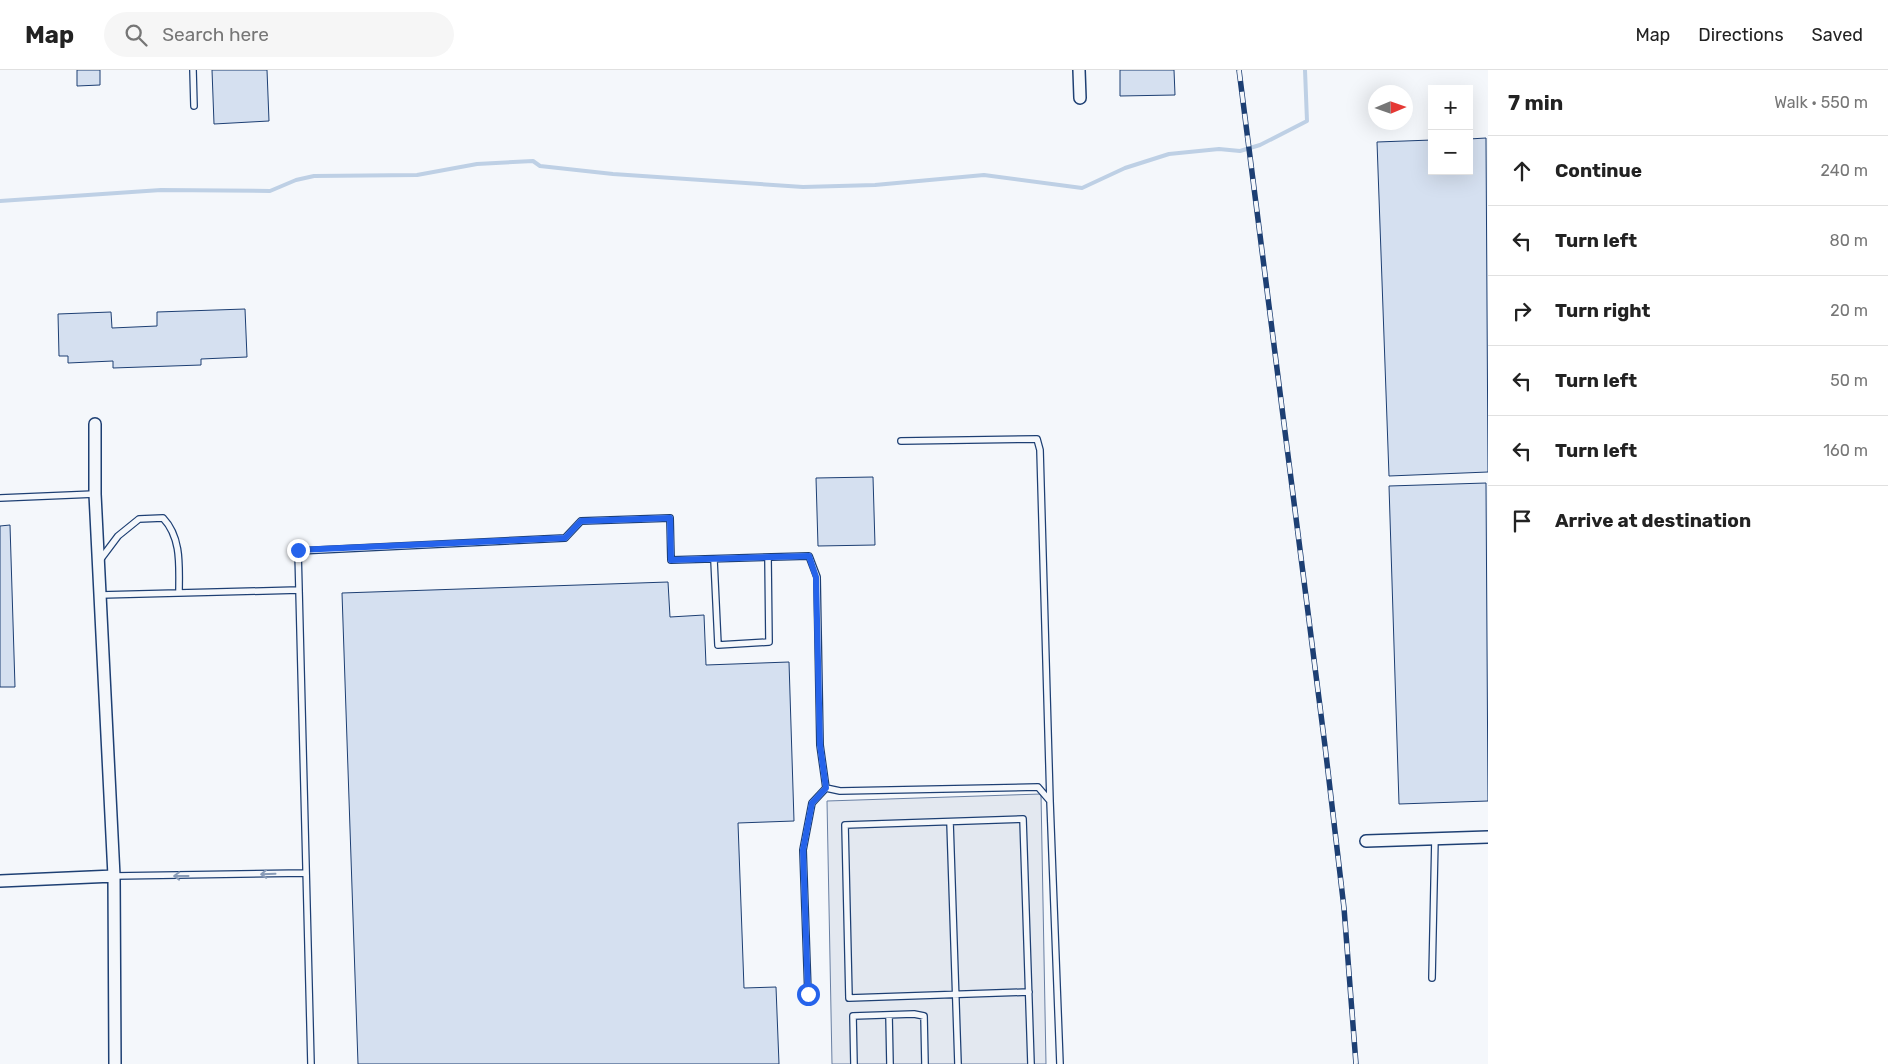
<!DOCTYPE html>
<meta charset="utf-8">
<style>
:root{--surface:#fff;--page:#f6f6f6;--text:#222;--muted:#767676;--line:#e0e0e0}
body{margin:0;font-family:Rubik,sans-serif;background:var(--page);color:var(--text)}
.controls{position:absolute;right:15px;top:15px;display:grid;overflow:hidden;border-radius:0px;box-shadow:0 5px 20px #0002}
.controls button{width:45px;height:45px;display:grid;place-items:center;padding:0;border:0;border-bottom:1px solid var(--line);background:var(--surface);color:var(--text);font:25px sans-serif}
.compass{position:absolute;left:1368px;top:15px;width:45px;height:45px;border-radius:50%;background:var(--surface);box-shadow:0 5px 20px #0002;rotate:88deg}
.stop{position:absolute;width:15px;height:15px;margin:-11px;border:4px solid #2563eb;border-radius:50%;background:#fff}
.stop.end{background:#2563eb;border-color:#fff;box-shadow:0 1px 5px #0008}
.list{margin:0;padding:0;list-style:none}
h2{display:flex;justify-content:space-between;align-items:center;height:65px;margin:0;padding:0 20px;font-size:21px}
h2 small{font-size:16px;font-weight:400;color:var(--muted)}
.list li{display:grid;grid-template-columns:32px 1fr auto;gap:15px;align-items:center;box-sizing:border-box;height:70px;padding:0 20px;border-top:1px solid var(--line)}
.list b{display:block;font-size:19px;white-space:nowrap}
.list em{font-size:16px;font-style:normal;color:var(--muted)}
.icon{flex:none;width:28px;height:28px;fill:none;stroke:currentColor;stroke-width:2;stroke-linecap:round;stroke-linejoin:round}
.map{position:relative;flex:none;width:1488px;height:994px;overflow:hidden}
header{display:flex;align-items:center;gap:30px;box-sizing:border-box;height:70px;padding:0 25px;background:var(--surface);border-bottom:1px solid var(--line)}
header strong{font-size:24px}
nav{display:flex;gap:28px;margin-inline-start:auto;font-size:18px}
.search{width:350px;height:45px;background:var(--page);display:flex;align-items:center;gap:12px;box-sizing:border-box;padding:0 18px;border-radius:28px;color:var(--muted);font-size:19px}
main{display:flex}
aside{flex:1;background:var(--surface)}
.map>svg:first-child{display:block}
.parking{fill:#e3e8f0;stroke:#687fa3}
.lines{fill:none;stroke-linecap:round;stroke-linejoin:round}
.stream{stroke:#bed0e5;stroke-width:4}
.building{fill:#d5e0f0;stroke:#1d3f73}
.service-casing{stroke:#1d3f73;stroke-width:8}
.minor-casing{stroke:#1d3f73;stroke-width:14}
.service{stroke:#f4f7fb;stroke-width:5.5}
.minor{stroke:#f4f7fb;stroke-width:11}
.rail-casing{stroke:#1d3f73;stroke-width:5.5}
.rail{stroke:#f4f7fb;stroke-width:4;stroke-dasharray:11;stroke-linecap:butt}
.oneway{stroke:#889bb7}
.route{stroke:#2563eb;stroke-width:6}
</style>
<header>
<strong>Map</strong>
<div class="search"><svg class="icon" aria-label="search" viewBox="0 0 24 24"><circle cx="10" cy="10" r="6"/><path d="M15 15l6 6"/></svg>Search here</div>
<nav><a>Map</a><a>Directions</a><a>Saved</a></nav>
</header>
<main>
<div class="map">
<svg width="1488" height="994" viewBox="0 0 1488 994">
<rect width="100%" height="100%" fill="#f4f7fb"/>
<path class="parking" d="M1041 724 1046 994H832L827 731Z"/>
<g class="lines">
<path class="stream" d="M0 131 161 120 270 121 296 110 314 106 417 105 477 94 533 91 540 96 613 104 803 117 875 115 984 105 1082 118 1125 98 1169 84 1219 79 1240 81 1260 75 1307 51 1305 0"/>
</g>
<path class="building" d="M77 0H100V15L77 16Z
M212 0H267L269 51 214 54Z
M1120 0H1174L1175 25 1120 26Z
M1486 68 1488 402 1389 406 1377 72 1432 70V101H1469V69Z
M245 239 247 287 201 289V295L113 298V291L68 293V286H59L58 244 111 242 112 258 157 256V242Z
M873 407 875 475 818 476 816 408Z
M1486 413 1488 731 1399 734 1389 416Z
M10 455 15 617H0V456Z
M668 512 670 547 704 545 706 595 789 592 794 751 738 753 744 918 776 917 779 994H358L342 523Z"/>
<g class="lines">
<defs>
<path id="service" d="M193 0 194 36
M901 371 1037 369 1040 380 1050 731
M0 428 95 424
M100 490 118 466 139 449 163 448C182 468 179 497 179 523
M714 490 718 575 769 572 768 488
M299 520 298 481 565 468 581 451 670 448 671 490 809 486 817 507 820 675 826 718 840 721 1038 717 1050 731 1060 994
M100 525 299 520 311 994
M950 752 958 994
M114 806 306 803
M1432 908 1435 768
M1029 922 849 928 845 755 1023 749 1031 994
M808 924 803 780 812 733 826 718
M889 945 890 994
M854 994 853 946 914 944 924 946 925 994"/>
<path id="minor" d="M1079 0 1080 28
M95 354V424L114 806 115 994
M1366 771 1488 767
M0 811 114 806"/>
</defs>
<use href="#service" class="service-casing"/>
<use href="#minor" class="minor-casing"/>
<use href="#service" class="service"/>
<use href="#minor" class="minor"/>
<defs>
<path id="rail" d="M1239 0 1325 676 1344 838 1356 994"/>
</defs>
<use href="#rail" class="rail-casing"/>
<use href="#rail" class="rail"/>
</g>
<defs><path id="oneway-shaft" d="M-6 0H5M1.5-3L5.5 0L1.5 3" fill="none" stroke-width="1.6" stroke-linecap="round" stroke-linejoin="round" transform="scale(1.25)"/></defs>
<g class="oneway">
<use href="#oneway-shaft" transform="translate(268 804) rotate(178)"/>
<use href="#oneway-shaft" transform="translate(181 806) rotate(180)"/>
</g>
<g class="lines">
<path class="route" d="M298 480 565 468 581 451 670 448 671 490 809 486 816 507 820 675 826 718 812 733 803 780 808 924"/>
</g>
</svg>
<div class="controls">
<button>+</button>
<button>−</button>
</div>
<svg class="compass" viewBox="-18 -18 36 36"><path d="M0-13l5 13h-10z" fill="#e53935"/><path d="M0 13l5-13h-10z" fill="#767676"/></svg>
<div class="stop" style="left:808px;top:924px"></div>
<div class="stop end" style="left:298px;top:480px"></div>
</div>
<aside>
<h2>7 min<small>Walk · 550 m</small></h2>
<ul class="list">
<li><svg class="icon" aria-label="ahead" viewBox="0 0 24 24"><path d="M12 20V5M6 11l6-6 6 6"/></svg><div><b>Continue</b></div><em>240 m</em></li>
<li><svg class="icon" aria-label="left" viewBox="0 0 24 24"><path d="M17 20v-9H6M10 6l-5 5 5 5"/></svg><div><b>Turn left</b></div><em>80 m</em></li>
<li><svg class="icon" aria-label="right" viewBox="0 0 24 24"><path d="M7 20v-9h11M14 6l5 5-5 5"/></svg><div><b>Turn right</b></div><em>20 m</em></li>
<li><svg class="icon" aria-label="left" viewBox="0 0 24 24"><path d="M17 20v-9H6M10 6l-5 5 5 5"/></svg><div><b>Turn left</b></div><em>50 m</em></li>
<li><svg class="icon" aria-label="left" viewBox="0 0 24 24"><path d="M17 20v-9H6M10 6l-5 5 5 5"/></svg><div><b>Turn left</b></div><em>160 m</em></li>
<li><svg class="icon" aria-label="arrive" viewBox="0 0 24 24"><path d="M6 21V4h12l-3 4 3 4H6"/></svg><div><b>Arrive at destination</b></div></li>
</ul>
</aside>
</main>
